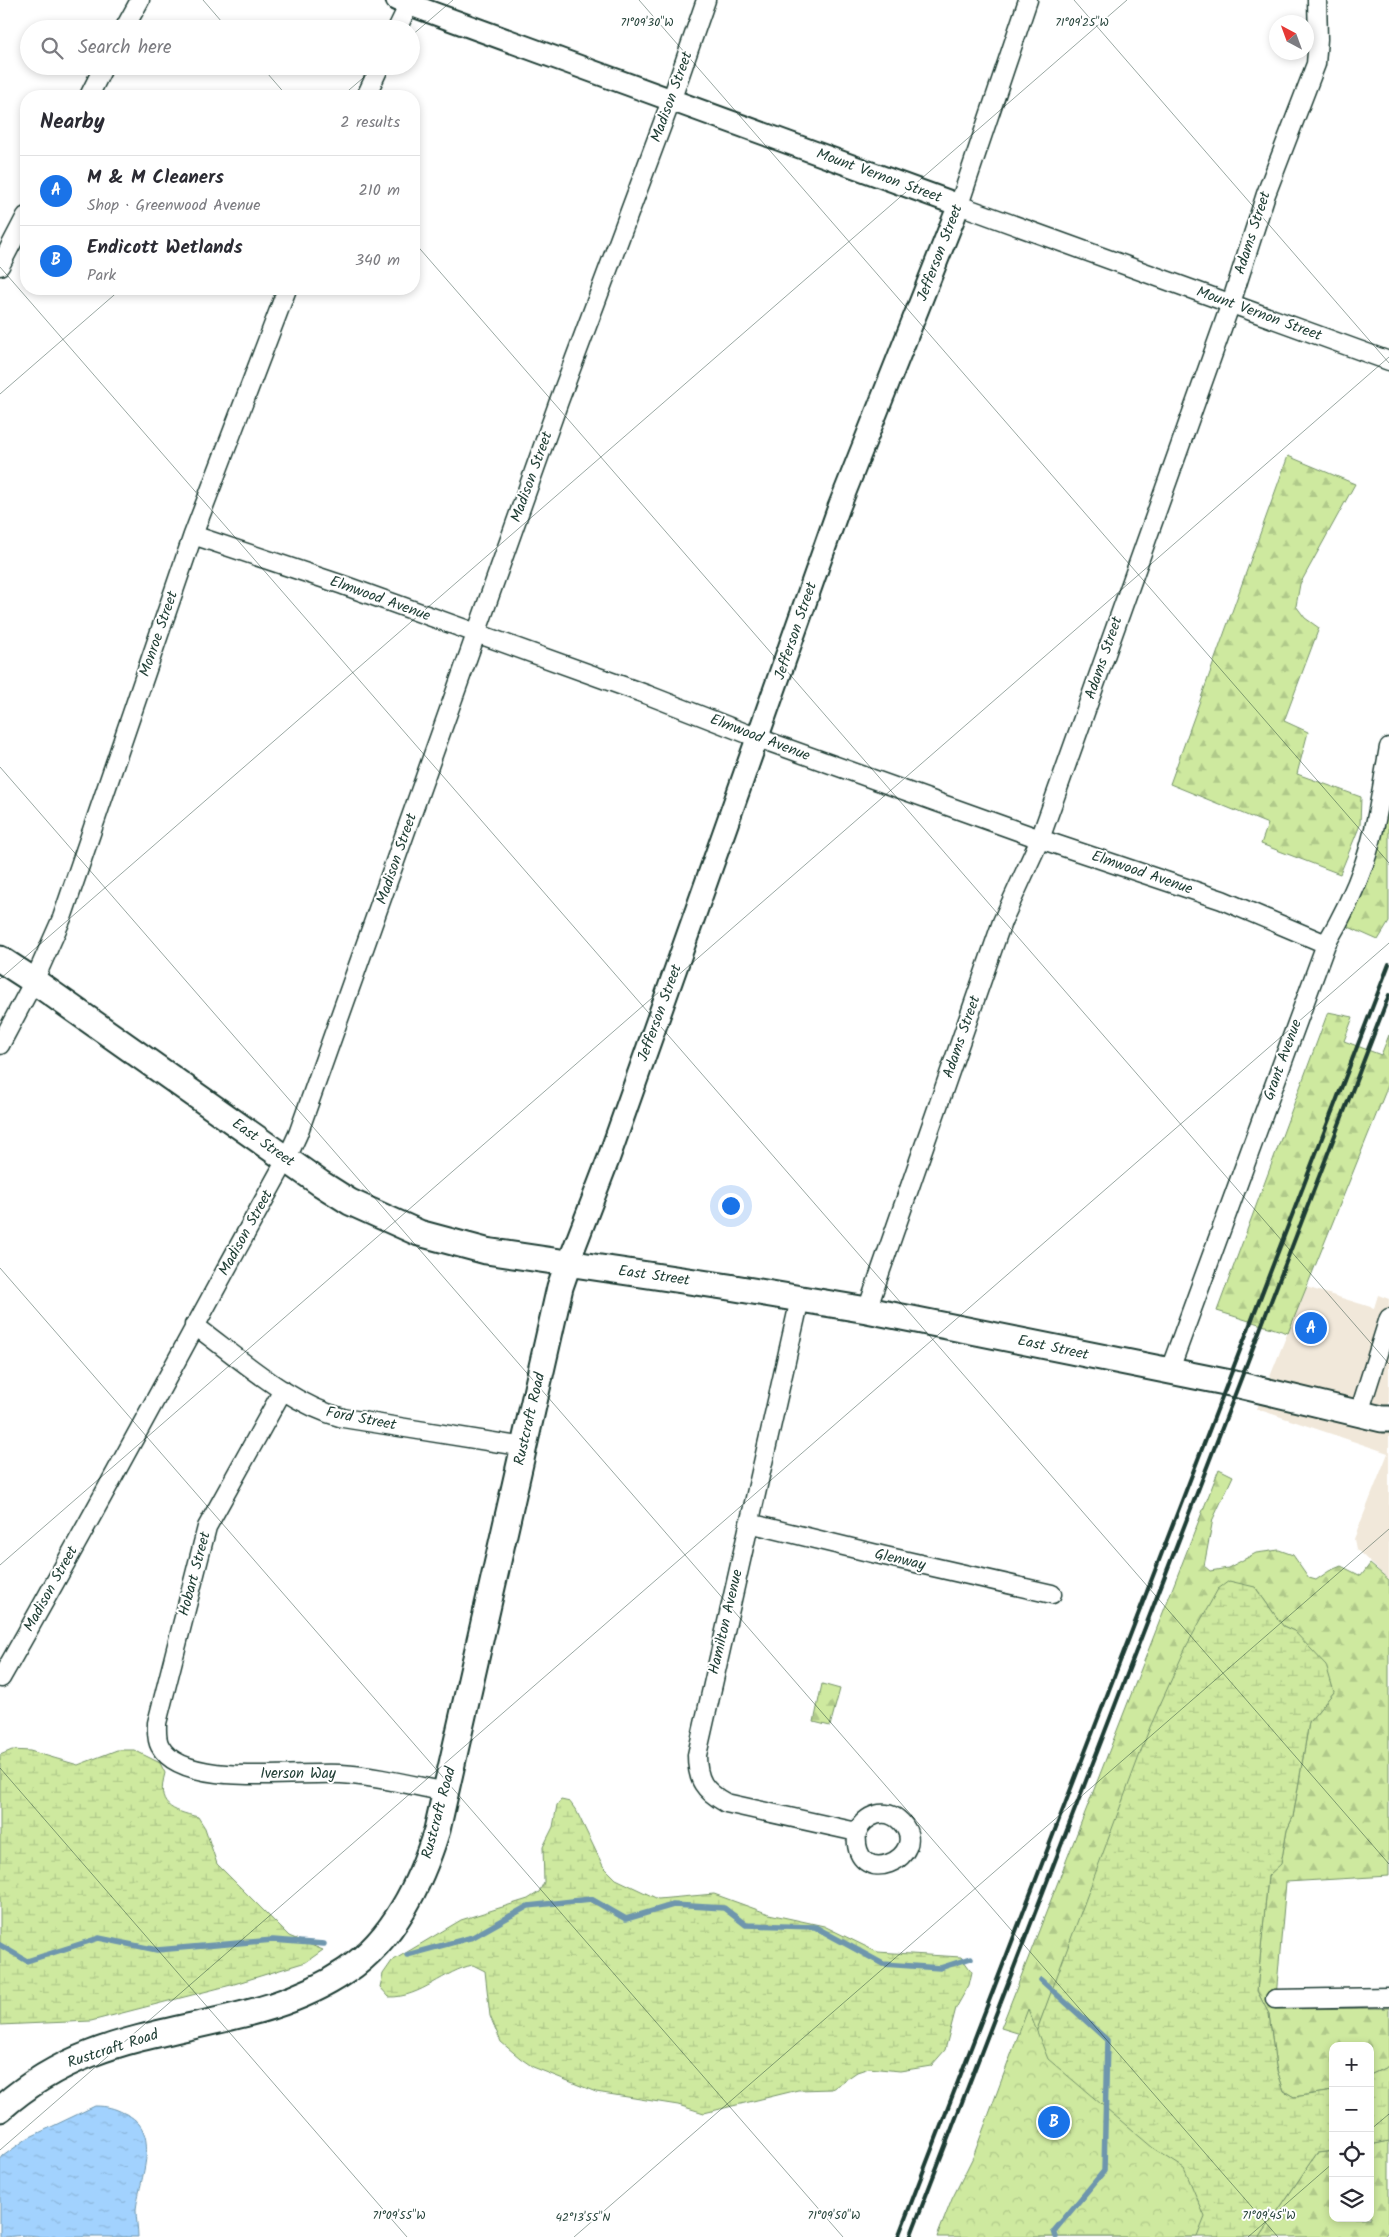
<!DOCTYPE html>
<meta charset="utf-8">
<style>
:root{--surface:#fff;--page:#f2f2f3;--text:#2b2b33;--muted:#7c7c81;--line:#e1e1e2;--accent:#1a73e8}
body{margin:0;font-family:Kalam,sans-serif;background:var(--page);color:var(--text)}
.controls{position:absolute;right:15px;bottom:15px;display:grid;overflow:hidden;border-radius:10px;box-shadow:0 2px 8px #0003}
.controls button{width:45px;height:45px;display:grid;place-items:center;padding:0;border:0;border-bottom:1px solid var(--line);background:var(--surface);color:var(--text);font:25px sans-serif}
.compass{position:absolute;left:1269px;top:15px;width:45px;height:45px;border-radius:50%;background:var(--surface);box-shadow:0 2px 8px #0003;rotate:319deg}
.you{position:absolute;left:730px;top:1205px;width:18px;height:18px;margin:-12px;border:4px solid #fff;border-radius:50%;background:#1a73e8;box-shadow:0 0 0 8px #1a73e833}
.badge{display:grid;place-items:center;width:32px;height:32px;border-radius:50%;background:var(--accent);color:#fff;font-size:16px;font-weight:700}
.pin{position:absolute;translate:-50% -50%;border:2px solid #fff;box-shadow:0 1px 5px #0006}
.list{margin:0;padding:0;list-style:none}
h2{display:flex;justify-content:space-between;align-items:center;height:65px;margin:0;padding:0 20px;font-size:21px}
h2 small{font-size:16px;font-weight:400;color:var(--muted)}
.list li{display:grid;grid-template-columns:32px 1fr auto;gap:15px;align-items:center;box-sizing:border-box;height:70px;padding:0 20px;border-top:1px solid var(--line)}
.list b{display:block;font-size:19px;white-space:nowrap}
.list p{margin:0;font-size:16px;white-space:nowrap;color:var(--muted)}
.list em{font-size:16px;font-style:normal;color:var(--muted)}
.icon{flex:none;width:28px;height:28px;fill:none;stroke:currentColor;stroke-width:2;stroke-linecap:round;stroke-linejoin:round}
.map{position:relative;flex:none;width:1389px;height:2237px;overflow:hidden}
.search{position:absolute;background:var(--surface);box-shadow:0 2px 8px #0003;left:20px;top:20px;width:400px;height:55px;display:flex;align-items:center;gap:12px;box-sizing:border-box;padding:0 18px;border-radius:28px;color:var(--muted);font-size:19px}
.panel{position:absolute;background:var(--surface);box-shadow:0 2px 8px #0003;left:20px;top:90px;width:400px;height:205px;border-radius:20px}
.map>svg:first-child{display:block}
.built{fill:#f1e8da}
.forest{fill:url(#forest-firs);stroke:#76936a}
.wetland{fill:url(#wetland-marsh);stroke:#76936a}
.park{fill:url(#park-crowns);stroke:#76936a}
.water{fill:url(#water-ripples);stroke:#6e96ad}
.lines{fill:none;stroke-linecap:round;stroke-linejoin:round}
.stream{stroke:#6e96ad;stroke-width:5.5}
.minor-casing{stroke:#1f3d34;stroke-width:21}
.tertiary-casing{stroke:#1f3d34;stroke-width:25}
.secondary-casing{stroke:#1f3d34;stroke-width:29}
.minor{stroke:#fff;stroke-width:18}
.tertiary{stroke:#fff;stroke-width:21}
.secondary{stroke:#fff;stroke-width:25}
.rail{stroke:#1f3d34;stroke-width:4}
.ticks{fill:none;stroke:#1f3d34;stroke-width:1;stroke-opacity:0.45}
.labels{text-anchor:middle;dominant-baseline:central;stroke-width:4;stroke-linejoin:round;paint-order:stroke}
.street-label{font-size:15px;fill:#1f3d34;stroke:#fff}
.ticks-label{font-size:12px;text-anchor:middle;fill:#1f3d34;stroke:#fff;stroke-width:4;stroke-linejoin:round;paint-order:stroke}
</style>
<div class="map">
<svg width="1389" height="2237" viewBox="0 0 1389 2237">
<defs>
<pattern id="forest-firs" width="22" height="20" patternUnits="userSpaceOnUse" patternTransform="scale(1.25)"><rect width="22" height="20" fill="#cee99f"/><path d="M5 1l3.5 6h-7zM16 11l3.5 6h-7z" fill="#b0c98a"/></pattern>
<pattern id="wetland-marsh" width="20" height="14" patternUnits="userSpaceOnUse" patternTransform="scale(1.25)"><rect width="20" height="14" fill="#cee99f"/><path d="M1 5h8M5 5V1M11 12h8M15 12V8" fill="none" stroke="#b0c98a"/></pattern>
<pattern id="park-crowns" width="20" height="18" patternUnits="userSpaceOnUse" patternTransform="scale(1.25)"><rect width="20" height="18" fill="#cee99f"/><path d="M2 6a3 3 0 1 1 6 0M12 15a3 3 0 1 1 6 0" fill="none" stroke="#b0c98a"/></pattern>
<pattern id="water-ripples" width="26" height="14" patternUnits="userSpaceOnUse" patternTransform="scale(1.25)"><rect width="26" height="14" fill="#a2d2fe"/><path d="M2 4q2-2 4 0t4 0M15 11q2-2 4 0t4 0" fill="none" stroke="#8bb5da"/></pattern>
</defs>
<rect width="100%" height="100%" fill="#fff"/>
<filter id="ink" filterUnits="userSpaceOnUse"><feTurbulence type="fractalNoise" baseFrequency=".02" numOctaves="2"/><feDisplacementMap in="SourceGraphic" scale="10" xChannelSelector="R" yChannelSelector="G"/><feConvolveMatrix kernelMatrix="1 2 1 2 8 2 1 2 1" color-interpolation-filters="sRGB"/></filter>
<g filter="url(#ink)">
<path class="built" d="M1306 1287 1374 1308 1378 1295 1389 1299V1580L1356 1549 1354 1539 1388 1453 1257 1409Z"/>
<path class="forest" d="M1288 456 1355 484 1300 584 1296 606 1305 618 1319 628 1284 721 1308 732 1297 774 1361 797 1360 825 1340 874 1261 844 1268 824 1170 784Z
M1389 788V922L1378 940 1342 924Z
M1328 1012 1353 1017 1344 1041 1381 1055 1389 1035V1083L1288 1333 1217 1311Z
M1219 1469 1233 1476 1213 1519 1204 1566 1210 1571 1228 1568 1256 1553 1279 1550 1293 1555 1309 1578 1316 1580 1329 1571 1341 1566 1361 1576 1370 1564 1389 1580V1876L1286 1882 1275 2009 1389 2008V2066L1370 2075V2046H1333V2091L1294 2097 1284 2091 1276 2067 1269 2014 1257 1991 1268 1876 1281 1863 1287 1830 1293 1817 1309 1722 1334 1692 1294 1631 1283 1626 1255 1587 1064 1960 1034 2038 1001 2028Z
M822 1684 840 1689 830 1726 814 1722Z
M1389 2141V2230L1384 2237H1260L1317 2153 1333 2151V2218H1370V2145Z"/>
<path class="wetland" d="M1229 1581 1255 1587 1283 1626 1294 1631 1326 1665 1334 1692 1309 1722 1293 1817 1287 1830 1281 1864 1268 1876 1257 1991 1269 2014 1276 2067 1284 2091 1294 2097 1333 2091V2151L1317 2153 1260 2237H974L1034 2038 1150 1727 1187 1645 1218 1589Z
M12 1750 30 1751 78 1765 117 1750H134L160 1763 165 1773C156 1806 171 1810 198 1817L205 1828 217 1864 289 1936 323 1950 306 1962 231 1985 91 2021 0 2025V1755Z
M561 1800 570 1802 577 1812 603 1866 616 1879 658 1899 714 1894 769 1914 824 1926 877 1952 961 1957 972 1972 969 1985 956 2008 945 2050 931 2066 900 2071 869 2068 857 2072 832 2089 798 2090 704 2113 678 2105 596 2092 533 2067 520 2058 501 2042 490 2016 485 1971 473 1965C445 1970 421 1998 389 1997L380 1987 383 1974 392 1961 461 1920 528 1899 539 1892 544 1882 543 1847 553 1827 557 1805Z
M1389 2066V2141L1370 2145V2075Z"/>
<path class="park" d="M1028 2009 1048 2059 1153 2148 1184 2168 1205 2217 1197 2237H937L952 2199 973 2157Z"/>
<path class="water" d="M95 2106C107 2106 114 2108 124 2113 164 2130 139 2179 136 2210 136 2219 138 2228 138 2237H41C27 2233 14 2237 0 2237V2160L3 2156 28 2138Z"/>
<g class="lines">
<path class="stream" d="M0 1945 27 1961 99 1938 157 1950 273 1940 324 1944
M407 1955 473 1937 528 1906 591 1899 626 1919 673 1905 724 1908 746 1925 815 1927 883 1964 940 1968 971 1958
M1041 1980 1107 2040 1104 2171 1054 2231 1056 2237"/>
<defs>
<path id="minor" d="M1028 0 959 205 1389 361
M124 29 140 0
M397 29 411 0
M89 96 104 66
M366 96 380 66
M0 266 26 216
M193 535 343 585 648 695 758 738 1040 839 1222 900 1326 944
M0 1045 34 981 62 918 193 535 287 289
M800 1299 697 1755C697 1780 704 1791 726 1803L857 1832C851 1894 934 1857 901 1822 886 1806 865 1815 857 1832
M867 1310 1002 922 1040 839 1231 303 1266 194 1316 64 1318 39 1317 0
M194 1325C241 1359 287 1403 343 1418L524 1447
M1169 1372 1326 944C1341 919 1354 893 1364 864 1377 827 1382 786 1389 747
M283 1390 207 1527 157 1723C157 1730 156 1739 160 1746 182 1789 299 1771 341 1774 376 1776 411 1785 446 1792
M1359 1413 1389 1318
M749 1523 885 1556 1052 1594
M1 1678C99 1507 191 1332 286 1160L298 1134 559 401 671 101 706 0
M1275 1999 1389 1997"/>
<path id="tertiary" d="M397 0 959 205 839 507 608 1160 568 1264"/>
<path id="secondary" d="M0 959 34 981 320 1183 350 1202 419 1233 486 1251 729 1287 867 1310 1235 1384 1382 1419H1389
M0 2109C27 2085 56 2067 90 2054 174 2021 270 2023 346 1971 394 1939 420 1884 437 1830L560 1287 568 1264"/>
</defs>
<use href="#minor" class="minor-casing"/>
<use href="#tertiary" class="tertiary-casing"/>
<use href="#secondary" class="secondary-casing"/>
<use href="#minor" class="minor"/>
<use href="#tertiary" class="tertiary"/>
<use href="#secondary" class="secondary"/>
<path class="rail" d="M898 2237 1389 964
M910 2237 1389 995"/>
</g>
</g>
<path class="ticks" d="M203 0 228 29M639 0 1389 863M1074 0 1389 363M411 36 453 0M261 66 287 96M342 96 377 66M414 242 1389 1364M0 267 1389 1864M0 394 121 289M0 767 1278 2237M0 979 1127 0M0 1268 843 2237M0 1565 1389 357M0 1768 407 2237M1370 2130 1389 2114M0 2150 1389 943M574 2237 1389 1529M1248 2237 1333 2163"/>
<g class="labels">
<g class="street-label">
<text transform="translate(672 97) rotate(-70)">Madison Street</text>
<text transform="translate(879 176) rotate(20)">Mount Vernon Street</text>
<text transform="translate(1253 233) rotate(-72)">Adams Street</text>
<text transform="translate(940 253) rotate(-69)">Jefferson Street</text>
<text transform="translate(1259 314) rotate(20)">Mount Vernon Street</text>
<text transform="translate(532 477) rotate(-70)">Madison Street</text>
<text transform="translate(380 599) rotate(20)">Elmwood Avenue</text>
<text transform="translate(796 631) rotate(-71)">Jefferson Street</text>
<text transform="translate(159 634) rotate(-71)">Monroe Street</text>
<text transform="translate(1104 658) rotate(-71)">Adams Street</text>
<text transform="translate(760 738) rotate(21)">Elmwood Avenue</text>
<text transform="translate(397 859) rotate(-71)">Madison Street</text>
<text transform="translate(1142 873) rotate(19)">Elmwood Avenue</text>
<text transform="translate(660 1013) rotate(-70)">Jefferson Street</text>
<text transform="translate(962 1037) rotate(-71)">Adams Street</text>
<text transform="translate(1283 1060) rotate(-70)">Grant Avenue</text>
<text transform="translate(263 1143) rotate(35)">East Street</text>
<text transform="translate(246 1233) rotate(-61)">Madison Street</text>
<text transform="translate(654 1276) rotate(8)">East Street</text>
<text transform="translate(1053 1348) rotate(12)">East Street</text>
<text transform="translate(361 1419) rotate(11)">Ford Street</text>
<text transform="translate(530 1419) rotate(-77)">Rustcraft Road</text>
<text transform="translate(900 1560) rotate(13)">Glenway</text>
<text transform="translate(195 1574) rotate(-75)">Hobart Street</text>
<text transform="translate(51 1589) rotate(-61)">Madison Street</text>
<text transform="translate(726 1622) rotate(-77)">Hamilton Avenue</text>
<text x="298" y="1774">Iverson Way</text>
<text transform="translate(439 1813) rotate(-75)">Rustcraft Road</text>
<text transform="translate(113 2049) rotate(-18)">Rustcraft Road</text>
</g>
</g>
<g class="ticks-label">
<text x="647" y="26">71°09'30"W</text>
<text x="1082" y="26">71°09'25"W</text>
<text x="399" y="2219">71°09'55"W</text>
<text x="834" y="2219">71°09'50"W</text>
<text x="1269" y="2219">71°09'45"W</text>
<text x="583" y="2221">42°13'55"N</text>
</g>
</svg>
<div class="controls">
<button>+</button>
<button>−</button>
<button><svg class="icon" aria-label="locate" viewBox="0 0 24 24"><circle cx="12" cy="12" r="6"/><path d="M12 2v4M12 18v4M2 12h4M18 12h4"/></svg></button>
<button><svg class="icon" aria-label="layers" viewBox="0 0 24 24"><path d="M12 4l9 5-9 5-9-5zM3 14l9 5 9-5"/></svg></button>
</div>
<svg class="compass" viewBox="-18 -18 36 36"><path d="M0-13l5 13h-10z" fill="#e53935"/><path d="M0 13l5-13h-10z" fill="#7c7c81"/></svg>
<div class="you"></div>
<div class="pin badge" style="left:1311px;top:1328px">A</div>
<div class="pin badge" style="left:1054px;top:2122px">B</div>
<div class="search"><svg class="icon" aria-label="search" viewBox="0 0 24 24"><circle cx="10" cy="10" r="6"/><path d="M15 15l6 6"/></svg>Search here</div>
<section class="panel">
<h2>Nearby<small>2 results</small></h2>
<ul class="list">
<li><span class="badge">A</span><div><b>M &amp; M Cleaners</b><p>Shop · Greenwood Avenue</p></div><em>210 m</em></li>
<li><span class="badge">B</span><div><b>Endicott Wetlands</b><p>Park</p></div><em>340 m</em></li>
</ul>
</section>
</div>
